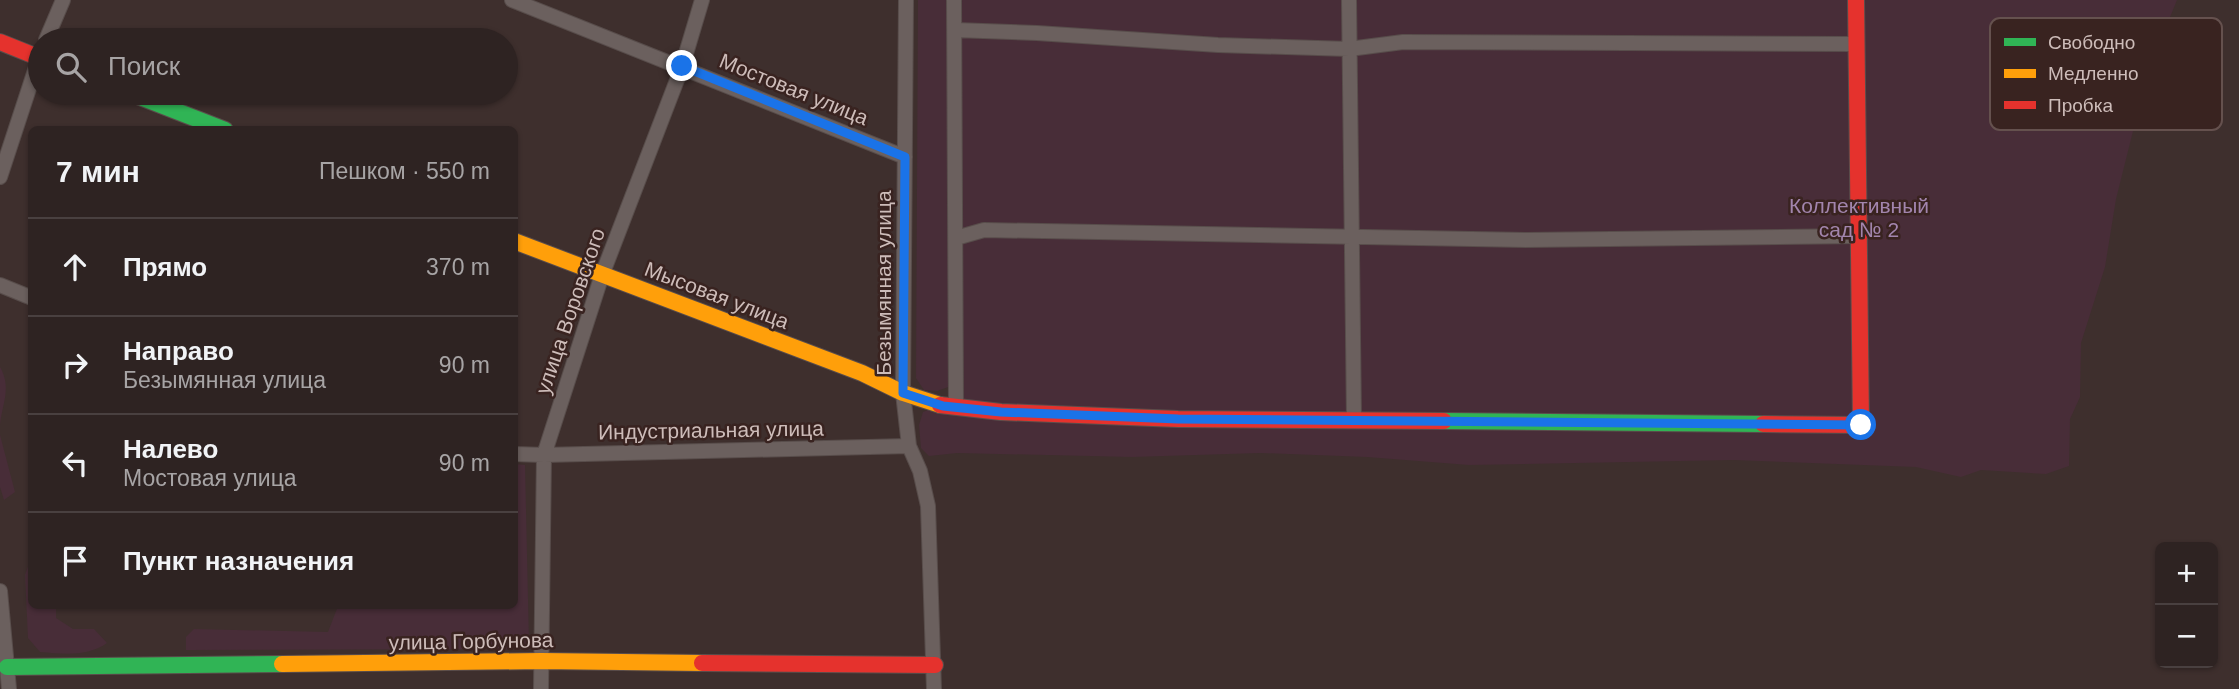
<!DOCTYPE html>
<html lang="ru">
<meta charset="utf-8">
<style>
:root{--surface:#2e2322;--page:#3a2f2f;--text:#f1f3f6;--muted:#a7a4a5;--line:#494040}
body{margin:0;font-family:Helvetica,sans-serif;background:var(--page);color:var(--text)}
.controls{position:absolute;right:21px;bottom:21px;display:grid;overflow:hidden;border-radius:10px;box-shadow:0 2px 5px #0004}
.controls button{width:63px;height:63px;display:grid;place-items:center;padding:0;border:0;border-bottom:2px solid var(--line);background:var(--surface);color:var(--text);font:35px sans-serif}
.stop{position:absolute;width:21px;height:21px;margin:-16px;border:5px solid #1a73e8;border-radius:50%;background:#fff}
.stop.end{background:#1a73e8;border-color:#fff;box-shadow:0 2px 7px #0008}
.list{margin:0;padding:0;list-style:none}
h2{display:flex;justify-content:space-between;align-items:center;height:91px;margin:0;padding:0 28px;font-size:30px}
h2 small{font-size:23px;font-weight:400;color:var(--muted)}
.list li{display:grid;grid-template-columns:46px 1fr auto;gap:21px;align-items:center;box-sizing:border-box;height:98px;padding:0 28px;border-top:2px solid var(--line)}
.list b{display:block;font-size:26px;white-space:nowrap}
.list p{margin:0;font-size:23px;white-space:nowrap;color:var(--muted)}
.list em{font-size:23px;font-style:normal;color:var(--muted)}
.icon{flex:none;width:38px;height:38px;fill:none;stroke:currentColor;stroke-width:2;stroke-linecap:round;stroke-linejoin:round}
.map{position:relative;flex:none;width:2239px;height:689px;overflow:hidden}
.search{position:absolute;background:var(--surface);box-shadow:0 2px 5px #0004;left:28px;top:28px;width:490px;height:77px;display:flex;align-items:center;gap:18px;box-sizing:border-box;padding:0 24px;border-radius:38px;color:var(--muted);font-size:26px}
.panel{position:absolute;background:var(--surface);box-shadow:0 2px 5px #0004;left:28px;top:126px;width:490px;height:483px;border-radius:10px}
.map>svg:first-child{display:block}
.green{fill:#482d38}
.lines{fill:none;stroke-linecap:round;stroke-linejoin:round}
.street-casing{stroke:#584d4b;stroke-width:16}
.fast-casing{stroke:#5a4d4b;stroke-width:18}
.slow-casing{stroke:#5a4d4b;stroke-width:18}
.jam-casing{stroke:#5a4d4b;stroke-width:18}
.street{stroke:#6b605e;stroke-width:14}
.fast{stroke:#30b455;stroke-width:16}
.slow{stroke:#ff9f0a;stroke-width:16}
.jam{stroke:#e5322d;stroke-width:16}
.route{stroke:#1a73e8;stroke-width:9}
.labels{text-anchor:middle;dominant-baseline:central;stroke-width:5;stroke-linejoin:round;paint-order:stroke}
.street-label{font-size:21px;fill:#cdbcb9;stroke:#392320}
.park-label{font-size:21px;fill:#a285ad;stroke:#392320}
.key{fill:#392320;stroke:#65514e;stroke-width:2}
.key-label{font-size:19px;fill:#cdbcb9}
</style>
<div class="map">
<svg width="2239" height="689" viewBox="0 0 2239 689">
<rect width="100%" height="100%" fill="#3e2f2d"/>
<path class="green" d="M918 0H2177L2148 71 2116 199 2105 267 2081 343 2080 397 2070 419 2069 466 2046 474 1981 470 1961 477 1916 467 1733 460 1469 465 1367 457 1260 453 1132 457 957 453 929 456 921 448 919 425 923 412 931 409 946 412 951 386 937 391 924 390 916 378Z
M0 367C12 388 2 404 0 425Z
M0 435 15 492 4 500 0 487Z
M515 464 525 465 529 644 508 649 186 650V637L194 629 328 632 338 606H514Z
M31 558 32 606H56V618L73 629H94L107 643C87 657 64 654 40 652L28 638 25 575Z"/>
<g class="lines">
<defs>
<path id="street" d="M512 0 905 157
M906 0 903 393 909 446 920 471 928 506 934 689
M954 0 956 407
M1349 0 1354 420
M955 30 1037 33 1218 45 1349 49 1403 42 1856 44
M46 40 63 0
M0 177 40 55
M956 238 984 230 1526 240 1859 236
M0 285 32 298
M514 454 544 455 909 446
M0 591 9 689
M541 689 544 455 602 275 682 67 702 0"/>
<path id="fast" d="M130 93 225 130
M1444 421 1763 424
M7 667 282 664"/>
<path id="slow" d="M514 241 862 373 903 393 940 405
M282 664 541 661 702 663"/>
<path id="jam" d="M0 42 40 58
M940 405 1001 412 1178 419 1444 421
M1763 424 1861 425 1856 0
M702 663 935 665"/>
</defs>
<use href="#street" class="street-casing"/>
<use href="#fast" class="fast-casing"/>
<use href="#slow" class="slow-casing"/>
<use href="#jam" class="jam-casing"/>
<use href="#street" class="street"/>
<use href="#fast" class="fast"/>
<use href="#slow" class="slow"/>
<use href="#jam" class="jam"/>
</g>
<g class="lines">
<path class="route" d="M682 66 905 157 903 393 943 406 1001 412 1178 419 1861 425"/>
</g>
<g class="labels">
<g class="street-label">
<text transform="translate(794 89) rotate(22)">Мостовая улица</text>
<text transform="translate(883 283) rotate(-90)">Безымянная улица</text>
<text transform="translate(717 295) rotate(21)">Мысовая улица</text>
<text transform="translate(570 311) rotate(-71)">улица Воровского</text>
<text transform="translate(711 430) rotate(-1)">Индустриальная улица</text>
<text transform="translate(471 641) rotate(-1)">улица Горбунова</text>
</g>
<g class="park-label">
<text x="1859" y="205">Коллективный<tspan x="1859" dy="24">сад № 2</tspan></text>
</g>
</g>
<rect x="1990" y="18" width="232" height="112" rx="10" class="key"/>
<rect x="2004" y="38" width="32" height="8" fill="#30b455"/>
<rect x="2004" y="69" width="32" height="9" fill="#ff9f0a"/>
<rect x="2004" y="101" width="32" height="8" fill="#e5322d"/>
<g class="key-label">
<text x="2048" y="49">Свободно</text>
<text x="2048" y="80">Медленно</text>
<text x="2048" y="112">Пробка</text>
</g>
</svg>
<div class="controls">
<button>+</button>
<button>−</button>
</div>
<div class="stop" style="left:1861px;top:425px"></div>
<div class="stop end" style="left:682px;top:66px"></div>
<div class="search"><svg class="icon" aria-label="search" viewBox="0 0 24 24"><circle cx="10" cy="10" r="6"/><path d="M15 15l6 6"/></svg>Поиск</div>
<section class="panel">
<h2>7 мин<small>Пешком · 550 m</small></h2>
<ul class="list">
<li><svg class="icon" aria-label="ahead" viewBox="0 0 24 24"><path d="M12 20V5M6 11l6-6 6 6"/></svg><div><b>Прямо</b></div><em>370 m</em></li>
<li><svg class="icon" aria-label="right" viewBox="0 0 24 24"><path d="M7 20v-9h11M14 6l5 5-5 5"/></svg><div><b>Направо</b><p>Безымянная улица</p></div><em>90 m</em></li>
<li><svg class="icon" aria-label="left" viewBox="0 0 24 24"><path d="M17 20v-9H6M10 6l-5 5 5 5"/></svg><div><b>Налево</b><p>Мостовая улица</p></div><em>90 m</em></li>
<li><svg class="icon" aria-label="arrive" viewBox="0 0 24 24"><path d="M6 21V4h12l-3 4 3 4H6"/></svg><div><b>Пункт назначения</b></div></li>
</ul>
</section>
</div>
